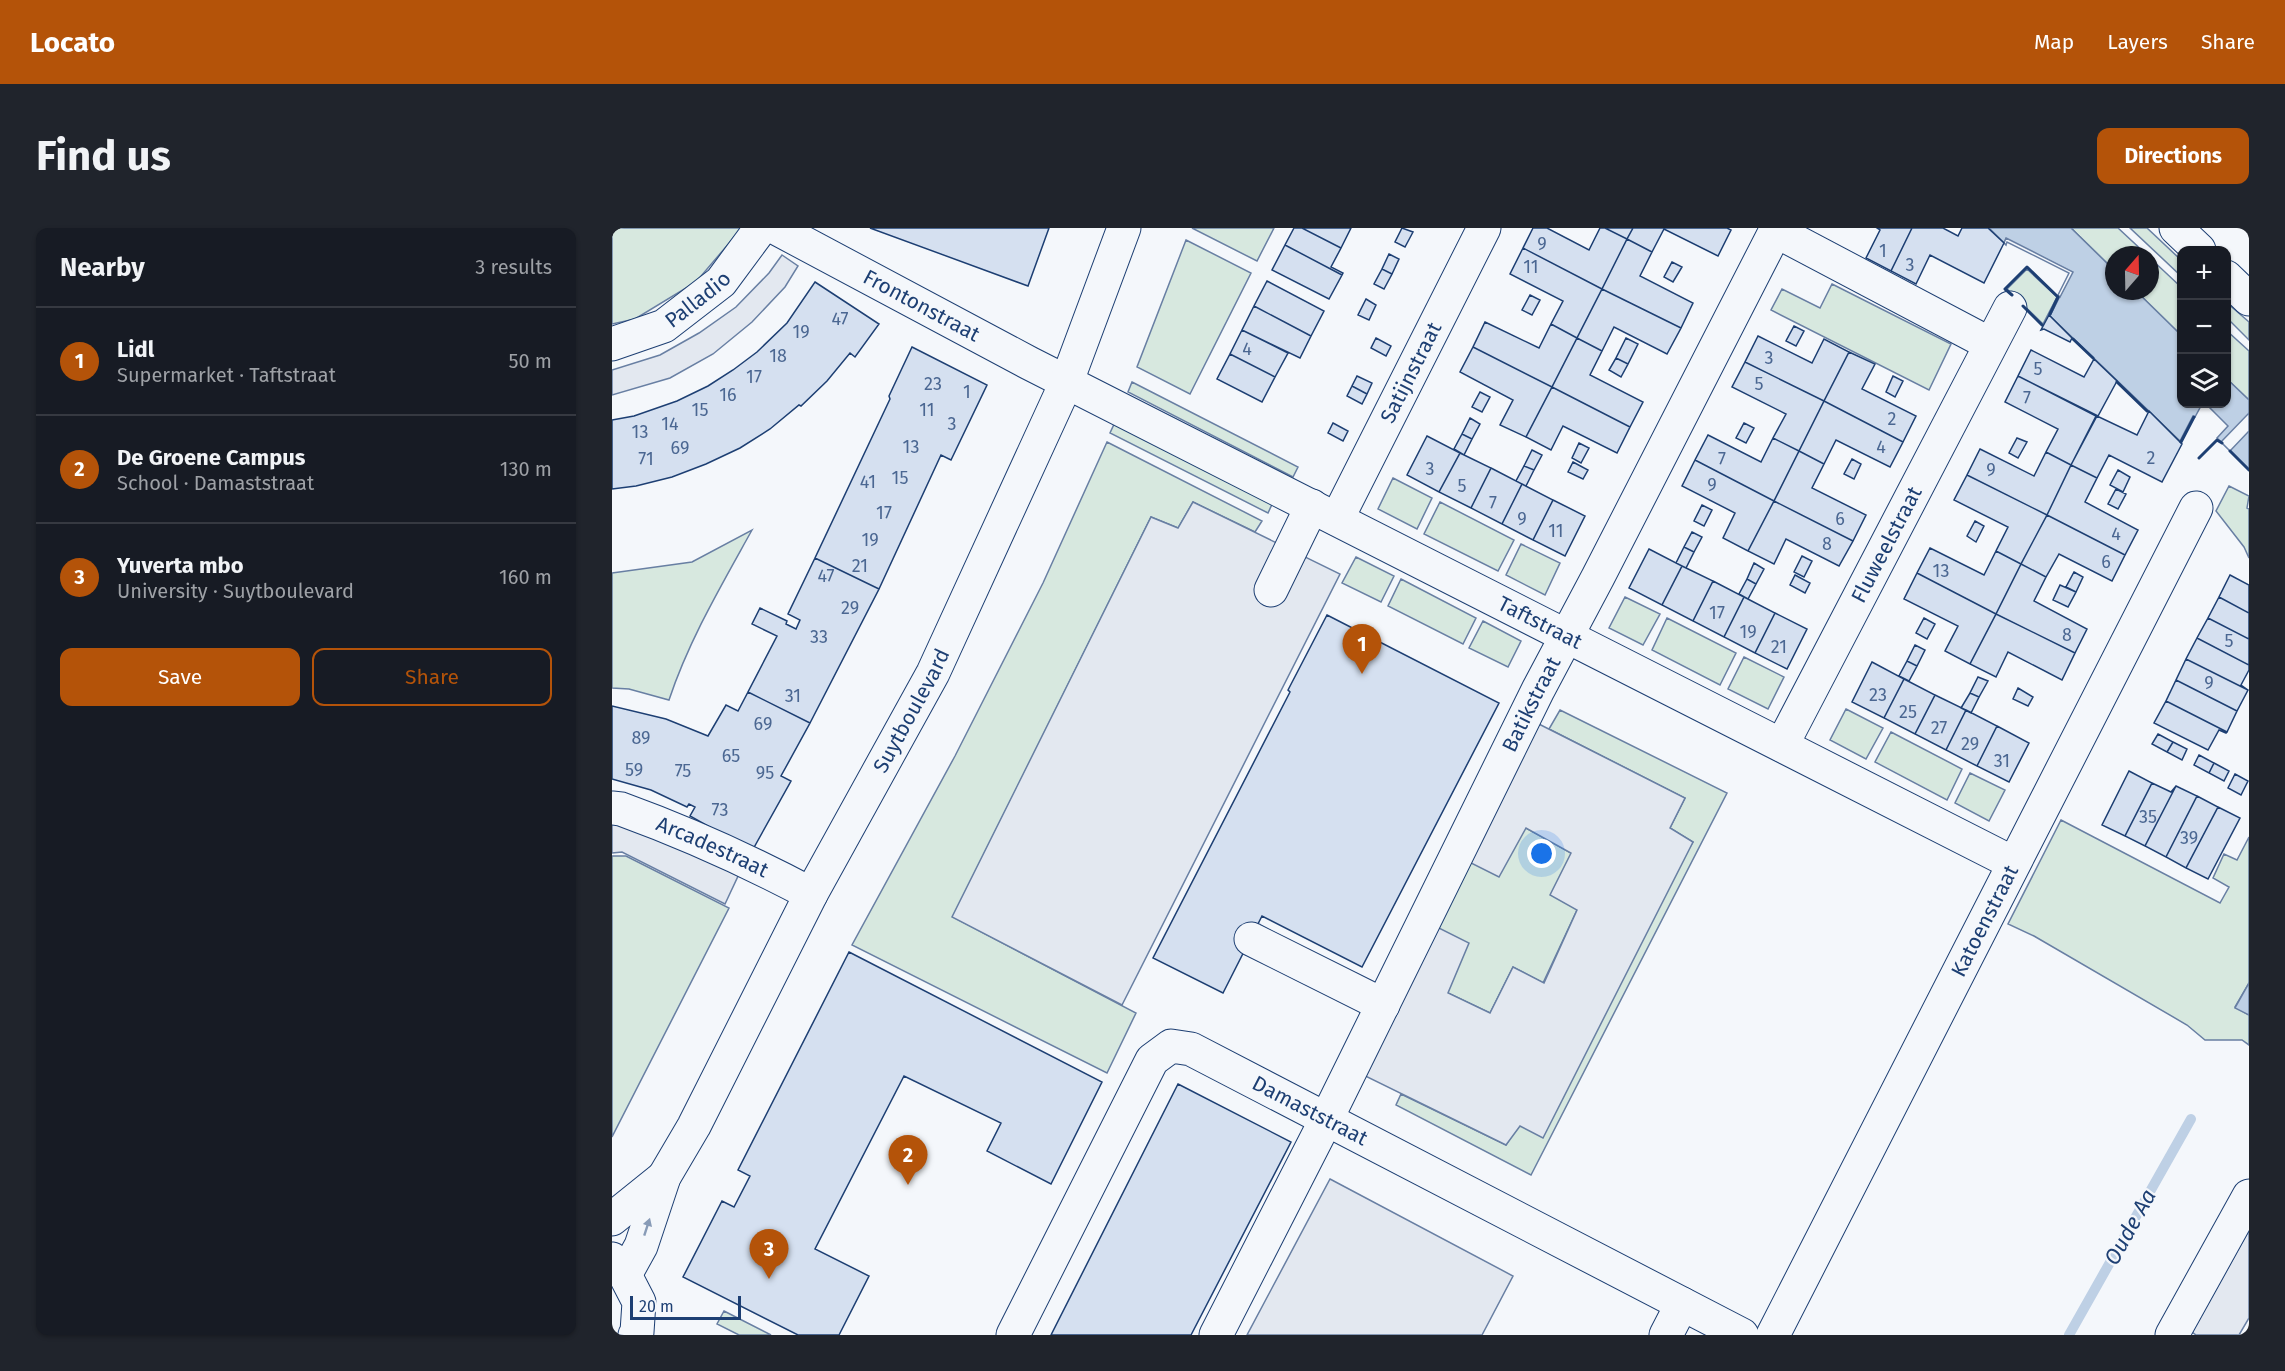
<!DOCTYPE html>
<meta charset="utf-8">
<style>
:root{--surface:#171b24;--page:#20242c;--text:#f1f3f6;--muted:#9ea1a6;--line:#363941;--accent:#b45309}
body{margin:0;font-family:"Fira Sans",sans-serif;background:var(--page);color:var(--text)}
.controls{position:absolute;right:18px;top:18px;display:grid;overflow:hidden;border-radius:12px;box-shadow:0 2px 4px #0004}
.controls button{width:54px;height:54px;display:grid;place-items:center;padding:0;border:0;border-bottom:2px solid var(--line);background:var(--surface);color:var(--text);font:30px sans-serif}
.compass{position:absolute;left:1493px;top:18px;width:54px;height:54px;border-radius:50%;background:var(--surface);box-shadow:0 2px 4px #0004;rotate:20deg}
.scale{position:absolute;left:18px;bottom:15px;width:111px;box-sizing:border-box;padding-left:6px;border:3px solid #1d3f73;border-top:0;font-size:16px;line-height:21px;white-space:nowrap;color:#1d3f73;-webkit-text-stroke:4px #f4f7fb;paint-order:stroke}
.you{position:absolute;left:930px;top:626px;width:21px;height:21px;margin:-15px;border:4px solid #fff;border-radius:50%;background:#1a73e8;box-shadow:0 0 0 9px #1a73e833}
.badge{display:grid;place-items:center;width:39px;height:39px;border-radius:50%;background:var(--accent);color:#fff;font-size:20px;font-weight:700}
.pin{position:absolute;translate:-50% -50px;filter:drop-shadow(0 2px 3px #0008)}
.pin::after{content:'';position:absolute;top:32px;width:21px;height:18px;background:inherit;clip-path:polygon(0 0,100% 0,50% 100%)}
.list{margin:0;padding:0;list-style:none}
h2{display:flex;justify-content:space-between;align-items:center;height:78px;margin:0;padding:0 24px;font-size:26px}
h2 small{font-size:20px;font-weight:400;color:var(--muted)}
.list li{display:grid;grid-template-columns:39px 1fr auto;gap:18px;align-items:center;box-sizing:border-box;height:108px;padding:0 24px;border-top:2px solid var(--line)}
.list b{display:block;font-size:22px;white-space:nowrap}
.list p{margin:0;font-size:20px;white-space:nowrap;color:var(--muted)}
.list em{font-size:20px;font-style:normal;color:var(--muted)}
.actions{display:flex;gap:12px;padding:18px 24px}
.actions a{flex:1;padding:14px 0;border:2px solid var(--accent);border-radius:12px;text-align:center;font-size:21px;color:var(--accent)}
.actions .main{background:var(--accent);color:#fff}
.icon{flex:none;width:33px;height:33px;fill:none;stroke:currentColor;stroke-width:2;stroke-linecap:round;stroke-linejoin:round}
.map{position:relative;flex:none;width:1637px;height:1107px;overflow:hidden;border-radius:12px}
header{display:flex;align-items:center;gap:36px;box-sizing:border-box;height:84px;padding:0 30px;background:var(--accent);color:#fff}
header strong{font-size:28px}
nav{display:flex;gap:33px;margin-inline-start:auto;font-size:21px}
.intro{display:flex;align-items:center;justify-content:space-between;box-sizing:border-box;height:144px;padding:0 36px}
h1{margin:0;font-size:42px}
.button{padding:15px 27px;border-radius:12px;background:var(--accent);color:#fff;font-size:21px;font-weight:700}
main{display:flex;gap:36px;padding:0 36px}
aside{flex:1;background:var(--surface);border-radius:12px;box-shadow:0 2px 4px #0004}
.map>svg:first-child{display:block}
.green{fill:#d7e8df;stroke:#687fa3;stroke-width:1.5}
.parking{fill:#e3e8f0;stroke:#687fa3;stroke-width:1.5}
.water{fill:#bed0e5;stroke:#687fa3;stroke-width:1.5}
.pier{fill:#f4f7fb;stroke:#687fa3;stroke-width:1.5}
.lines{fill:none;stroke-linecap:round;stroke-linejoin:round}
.stream{stroke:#bed0e5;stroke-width:10}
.building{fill:#d5e0f0;stroke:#1d3f73;stroke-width:1.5}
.minor-casing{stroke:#1d3f73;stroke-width:35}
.minor{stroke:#f4f7fb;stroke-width:33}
.wall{stroke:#1d3f73;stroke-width:3}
.oneway{fill:#889bb7}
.labels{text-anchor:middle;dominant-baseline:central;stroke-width:4.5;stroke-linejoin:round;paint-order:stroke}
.number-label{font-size:18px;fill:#4b6792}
.street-label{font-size:21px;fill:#1d3f73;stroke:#f4f7fb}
.water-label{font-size:22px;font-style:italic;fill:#1d3f73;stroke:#f4f7fb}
</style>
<header>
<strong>Locato</strong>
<nav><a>Map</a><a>Layers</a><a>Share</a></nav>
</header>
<div class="intro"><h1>Find us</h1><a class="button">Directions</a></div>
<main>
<aside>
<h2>Nearby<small>3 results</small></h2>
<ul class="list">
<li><span class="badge">1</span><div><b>Lidl</b><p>Supermarket · Taftstraat</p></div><em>50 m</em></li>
<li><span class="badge">2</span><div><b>De Groene Campus</b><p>School · Damaststraat</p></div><em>130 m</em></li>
<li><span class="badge">3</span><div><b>Yuverta mbo</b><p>University · Suytboulevard</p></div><em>160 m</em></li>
</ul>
<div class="actions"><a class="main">Save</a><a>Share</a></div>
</aside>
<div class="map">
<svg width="1637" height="1107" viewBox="0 0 1637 1107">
<rect width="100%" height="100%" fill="#f4f7fb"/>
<path class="green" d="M0 0H130L84 54 23 91 0 96Z
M580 0H662L645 33Z
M1459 0H1506L1535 27H1502V42Z
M1518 0H1535L1569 32V48Z
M574 12 639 45 578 166 525 139Z
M1538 30 1569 59V107L1524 63H1538Z
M1415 41 1445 69 1431 96 1395 61Z
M1220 56 1339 116 1317 162 1159 82 1170 61 1208 80Z
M1614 74 1637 94V112L1615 90Z
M1614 102 1637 123V172L1615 151Z
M520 154 686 239 681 249 516 164Z
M504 192 662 272 656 285 498 205Z
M495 214 650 293 643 304 581 274 566 300 539 289 341 689 524 785 495 845 240 717 343 528 431 355Z
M781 250 820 270 805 301 766 281Z
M1617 258 1637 268 1635 280 1637 281V330L1632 319 1604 283Z
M828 274 902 312 886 343 812 306Z
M140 302C109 358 77 412 57 472L17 461 0 460V345L80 334Z
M909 316 948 335 933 367 894 347Z
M744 329 782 348 769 374 730 355Z
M789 351 864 390 851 416 776 378Z
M1013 369 1048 386 1031 417 997 400Z
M1055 390 1124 425 1108 457 1040 422Z
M871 393 909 413 896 439 857 420Z
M1132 429 1172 449 1156 481 1116 461Z
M1234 481 1271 500 1254 531 1218 512Z
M948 482 1115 565 919 947 784 877 789 866 894 917 1081 614 1058 600 1073 570 937 501Z
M1279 504 1350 541 1335 572 1263 534Z
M1358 545 1393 562 1377 593 1343 575Z
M1449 592 1608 675 1617 659 1601 650 1612 626 1625 632 1637 609V755L1623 779 1637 787V817L1630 812H1593L1575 797 1422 708 1396 696Z
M914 600 959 625 965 682 931 755 901 739 878 785 836 765 813 693 845 628Z
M0 628H14L117 680 0 909Z
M112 1083 159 1107H127L105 1096Z"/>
<path class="parking" d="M170 27 186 38 173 59 140 94 101 126 58 150 0 167V142L48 127 87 105 124 79 157 45Z
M581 274 728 346 510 777 340 689 539 289 566 300Z
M913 489 1073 570 1058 600 1081 614 931 910 908 898 894 917 739 841 813 693 857 715 836 765 878 785 901 739 932 755 965 682 938 667 959 625 914 600 887 649 845 628Z
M14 593 127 646 113 676 10 624 0 625V594Z
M718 951 901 1048 870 1107H635Z
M1637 1002V1090L1627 1107H1584L1580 1104Z"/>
<path class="water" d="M1377 0H1459L1502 42V63H1524L1569 107 1570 176H1590L1583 189 1581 188 1568 213 1438 88 1460 44 1394 11 1392 15Z
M1615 151 1637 172V241L1605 210 1616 198 1594 176H1614Z
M1637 755V787L1623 780Z"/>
<path class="pier" d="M1394 10 1461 44 1448 69 1446 67 1457 45 1395 14 1394 17 1392 15Z
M1637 185V203L1618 223 1609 214Z"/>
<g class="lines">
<path class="stream" d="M1457 1107 1579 891"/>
</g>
<path class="building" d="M258 0H437L416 58Z
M682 0H690L729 20 719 39 731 45 730 47 673 17Z
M690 0H739L729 20Z
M790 0 801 4 793 19 783 14Z
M921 0H935L977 22 988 0H993L1015 11 990 61 911 20Z
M993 0H1021L1015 11Z
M1021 0H1115L1119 2 1106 28 1052 1 1040 24 1015 11Z
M1265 0H1300L1279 43 1254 30 1268 2Z
M1300 0H1331L1346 8 1350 0H1376L1392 15 1372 55 1318 27 1304 56 1279 43Z
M1015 11 1040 24 1028 48 1081 75 1069 100 990 61Z
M673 17 730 47 717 71 660 42Z
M911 20 990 61 965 110 939 96 951 73 898 46Z
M777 26 787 31 780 46 770 41Z
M1060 34 1070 39 1061 54 1052 49Z
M770 41 780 46 772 61 762 56Z
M655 53 712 83 699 108 642 78Z
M203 54 267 96 243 129 238 125 215 153 189 178 187 177 158 201 128 220 94 236 60 249 24 258 0 261V192L22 188 65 173 96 158 121 142 145 124 175 95Z
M990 61 1069 100 1055 126 1002 99 990 123 965 110Z
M918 67 928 72 920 87 910 82Z
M754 71 764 77 757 92 746 87Z
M642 78 699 108 688 130 630 102Z
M1437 87 1460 110 1458 114 1432 101 1429 102Z
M873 94 927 120 939 96 965 110 940 159 861 119Z
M1182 98 1192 103 1184 118 1174 113Z
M630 102 676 125 663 149 618 126Z
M1146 108 1200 135 1212 111 1237 124 1212 173 1133 134Z
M764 110 779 118 774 128 759 120Z
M965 110 990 123 978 147 1031 174 1018 199 940 159Z
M1014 110 1026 116 1016 136 1004 130Z
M300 119 375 157 339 232 329 227 267 361 203 330 278 171 277 168Z
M861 119 940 159 914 209 888 197 901 172 848 144Z
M1419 122 1472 149 1482 131 1505 153 1486 188 1406 148Z
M1237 124 1263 136 1250 161 1304 188 1291 214 1212 173Z
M618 126 663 149 650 174 605 151Z
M1004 130 1016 136 1009 149 997 142Z
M1133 134 1212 173 1187 223 1161 210 1174 186 1120 159Z
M745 148 760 155 755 166 740 158Z
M1281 148 1291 153 1283 169 1274 164Z
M1406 148 1484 188 1459 237 1434 224 1446 201 1393 174Z
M740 158 755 166 750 176 735 168Z
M940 159 1018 199 1005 225 951 198 939 222 914 209Z
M868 164 878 169 870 184 860 179Z
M1212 173 1291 214 1278 239 1224 212 1212 236 1187 223Z
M1537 183 1570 216 1550 254 1497 227 1485 250 1459 237 1485 188 1525 207Z
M858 190 868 196 860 211 850 206Z
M721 195 736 203 731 213 716 205Z
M1132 195 1142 200 1134 215 1124 210Z
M850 206 860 211 852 227 842 221Z
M1096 207 1149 234 1161 210 1187 223 1162 273 1083 232Z
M815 208 848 225 827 264 795 247Z
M1405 210 1415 214 1406 230 1397 225Z
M967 215 977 220 969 235 960 230Z
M1368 221 1422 248 1434 224 1459 237 1435 287 1355 247Z
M920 222 930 227 922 242 912 238Z
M1187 223 1212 236 1200 260 1254 287 1241 313 1162 273Z
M848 225 879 240 859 280 827 264Z
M1240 231 1249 236 1242 251 1232 246Z
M1083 232 1162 273 1136 323 1111 310 1123 285 1070 258Z
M961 234 976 242 971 251 956 244Z
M1459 237 1485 250 1473 274 1526 302 1513 327 1435 287Z
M912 238 922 242 914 258 904 253Z
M879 240 910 256 890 296 859 280Z
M1506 242 1518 249 1511 264 1498 257Z
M1355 247 1435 287 1409 336 1384 323 1396 299 1342 272Z
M910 256 941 272 921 312 890 296Z
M1504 261 1514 266 1506 281 1496 276Z
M941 272 973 288 953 328 921 312Z
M1162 273 1241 313 1227 338 1174 311 1162 336 1136 323Z
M1090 277 1100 282 1092 298 1082 293Z
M1435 287 1513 327 1500 353 1447 326 1434 349 1409 336Z
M1363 293 1372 298 1364 314 1355 308Z
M1080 304 1090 309 1082 324 1072 319Z
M1072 319 1082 324 1074 340 1064 335Z
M1318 320 1372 347 1384 323 1409 336 1384 386 1305 345Z
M1037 321 1070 338 1050 377 1017 360Z
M1190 328 1200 333 1192 349 1182 344Z
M203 330 267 361 198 495 136 464 165 408 140 396 148 380 175 393 174 396 184 401 188 392 176 386Z
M1142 335 1152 341 1144 356 1135 351Z
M1409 336 1434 349 1422 373 1475 401 1463 425 1384 386Z
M1070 338 1101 353 1081 393 1050 377Z
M1462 344 1471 349 1464 364 1454 359Z
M1305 345 1384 386 1358 436 1333 423 1346 398 1292 371Z
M1183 347 1198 355 1193 365 1178 357Z
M1618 347 1637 357V385L1607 369Z
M1135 351 1144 356 1136 371 1127 366Z
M1101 353 1132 369 1112 409 1081 393Z
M1448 357 1464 364 1456 379 1441 372Z
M1132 369 1163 385 1143 425 1112 409Z
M1607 369 1637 385V411L1596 390Z
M1163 385 1195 401 1175 441 1143 425Z
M1384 386 1463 425 1450 452 1396 424 1384 449 1358 436Z
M715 387 887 475 750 739 650 688 611 765 541 730 678 464 676 462Z
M1312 390 1323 396 1315 411 1304 405Z
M1596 390 1637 411V437L1585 410Z
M1585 410 1637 437V442L1629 457 1636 462 1574 431Z
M1303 417 1313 422 1305 438 1295 433Z
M1574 431 1636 462 1625 483 1564 452Z
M1295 433 1305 438 1297 453 1287 448Z
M1260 434 1292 451 1272 490 1240 474Z
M1366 449 1376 453 1367 469 1358 465Z
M1292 451 1323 467 1303 506 1272 490Z
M1564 452 1625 483 1615 504 1554 473Z
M1406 460 1421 469 1416 478 1401 471Z
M136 464 198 495 169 548 179 553 140 623 78 588 83 579 77 576 75 579 39 562 0 551V478L54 491 96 508 114 477 126 483Z
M1358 465 1367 469 1359 485 1349 480Z
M1323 467 1354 482 1334 522 1303 506Z
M1554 473 1615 504 1614 505 1607 502 1596 522 1542 495Z
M1354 482 1385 498 1365 538 1334 522Z
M1385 498 1417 515 1397 554 1365 538Z
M1546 506 1561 514 1555 524 1540 516Z
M1561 514 1575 521 1570 532 1555 524Z
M1587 527 1602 535 1597 545 1582 537Z
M1602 535 1617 543 1612 553 1597 545Z
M1517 543 1540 555 1513 608 1490 597Z
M1623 546 1636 553 1629 567 1616 560Z
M1540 555 1559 564 1564 558 1533 618 1513 608Z
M1564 558 1585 568 1554 629 1533 618Z
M1585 568 1606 579 1574 640 1554 629Z
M1606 579 1628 590 1596 651 1574 640Z
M237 724 490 854 439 956 375 923 389 895 292 848 203 1021 257 1048 227 1107H186L71 1049 110 973 122 979 138 948 126 942Z
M566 856 679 914 579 1107H439Z"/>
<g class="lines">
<defs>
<g id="minor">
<path id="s1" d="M164 0 417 135 1401 635"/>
<path d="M1564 0 1587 22"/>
<path d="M1164 3 1378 116"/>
<path d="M1614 49 1637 71"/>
<path id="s2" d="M0 116 52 98 109 54 149 0"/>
<path id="s3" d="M725 291 872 0"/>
<path d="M659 362 700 278"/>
<path id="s4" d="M1170 517 1398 80"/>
<path id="s5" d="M0 580 9 581C75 605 137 633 199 666"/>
<path d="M639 711 771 777"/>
<path d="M0 991 52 949"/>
<path d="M0 1031 13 1047 27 1074 25 1104 23 1107"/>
<path id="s6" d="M13 1047 29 1018 52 949 82 898 199 666 321 445 455 153 512 0"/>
<path id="s7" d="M401 1107 540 832 559 818 579 821 1130 1107"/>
<path id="s8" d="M604 1107 714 892 926 462 986 349 1165 0"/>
<path d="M1054 1107 1070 1076"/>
<path id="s9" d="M1161 1107 1584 280"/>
<path d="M1560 1107 1637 968"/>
</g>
</defs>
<use href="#minor" class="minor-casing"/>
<use href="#minor" class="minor"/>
<path class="wall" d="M1400 67 1393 61 1415 39 1446 69 1438 86
M1411 78 1430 97
M1461 111 1481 130
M1505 154 1535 183
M1569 214 1582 189
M1618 223 1637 242
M1587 230 1605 212 1610 215"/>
</g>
<defs><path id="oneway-solid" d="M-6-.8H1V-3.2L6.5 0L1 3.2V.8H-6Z" transform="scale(1.5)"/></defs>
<use class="oneway" href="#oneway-solid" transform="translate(35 999) rotate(-72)"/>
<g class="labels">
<g class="number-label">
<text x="930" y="16">9</text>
<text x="1271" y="23">1</text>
<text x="1298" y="37">3</text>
<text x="919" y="39">11</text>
<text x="228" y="91">47</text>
<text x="189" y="104">19</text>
<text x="635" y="121">4</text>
<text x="166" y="128">18</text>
<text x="1157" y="130">3</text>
<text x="1426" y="141">5</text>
<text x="142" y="149">17</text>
<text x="321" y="156">23</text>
<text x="1147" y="156">5</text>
<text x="355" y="164">1</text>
<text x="116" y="167">16</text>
<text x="1415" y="170">7</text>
<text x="88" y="182">15</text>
<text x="315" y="182">11</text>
<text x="1280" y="191">2</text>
<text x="58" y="196">14</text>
<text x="340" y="196">3</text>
<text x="28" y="204">13</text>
<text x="299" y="219">13</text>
<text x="1269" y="219">4</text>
<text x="68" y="220">69</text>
<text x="1539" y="230">2</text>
<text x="34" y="231">71</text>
<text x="1110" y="231">7</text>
<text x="818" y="241">3</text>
<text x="1379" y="242">9</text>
<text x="288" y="250">15</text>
<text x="256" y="254">41</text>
<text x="1100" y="257">9</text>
<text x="850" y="258">5</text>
<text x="881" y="275">7</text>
<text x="272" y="285">17</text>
<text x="910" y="291">9</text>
<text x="1228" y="291">6</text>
<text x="944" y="303">11</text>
<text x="1504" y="306">4</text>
<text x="258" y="312">19</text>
<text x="1215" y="316">8</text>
<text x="1494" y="334">6</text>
<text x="248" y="338">21</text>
<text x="1329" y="343">13</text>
<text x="214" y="348">47</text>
<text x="238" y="380">29</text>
<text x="1105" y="385">17</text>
<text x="1136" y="404">19</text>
<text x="1455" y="407">8</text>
<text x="207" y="409">33</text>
<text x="1617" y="413">5</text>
<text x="1167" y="419">21</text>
<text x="1597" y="455">9</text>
<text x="1266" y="467">23</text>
<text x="181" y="468">31</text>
<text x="1296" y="484">25</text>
<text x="151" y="496">69</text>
<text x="1327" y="500">27</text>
<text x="29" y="510">89</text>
<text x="1358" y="516">29</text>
<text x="119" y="528">65</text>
<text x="1390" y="533">31</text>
<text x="22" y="542">59</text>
<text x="71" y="543">75</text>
<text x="153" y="545">95</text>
<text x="108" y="582">73</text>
<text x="1536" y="589">35</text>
<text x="1577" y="610">39</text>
</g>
<g class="street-label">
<text stroke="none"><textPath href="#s2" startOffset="98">Palladio</textPath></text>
<text stroke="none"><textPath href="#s1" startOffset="165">Frontonstraat</textPath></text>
<text stroke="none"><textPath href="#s3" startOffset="164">Satijnstraat</textPath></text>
<text stroke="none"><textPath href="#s4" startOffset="226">Fluweelstraat</textPath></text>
<text stroke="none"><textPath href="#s1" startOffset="860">Taftstraat</textPath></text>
<text stroke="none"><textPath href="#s8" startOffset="705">Batikstraat</textPath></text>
<text stroke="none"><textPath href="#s6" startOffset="634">Suytboulevard</textPath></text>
<text stroke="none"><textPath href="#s5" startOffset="108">Arcadestraat</textPath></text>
<text stroke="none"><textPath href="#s9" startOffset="465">Katoenstraat</textPath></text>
<text stroke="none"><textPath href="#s7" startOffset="486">Damaststraat</textPath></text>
</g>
<g class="water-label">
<text transform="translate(1518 999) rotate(-61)">Oude Aa</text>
</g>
</g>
</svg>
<div class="controls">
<button>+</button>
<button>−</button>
<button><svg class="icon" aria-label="layers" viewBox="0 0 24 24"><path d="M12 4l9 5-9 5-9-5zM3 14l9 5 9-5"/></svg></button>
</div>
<svg class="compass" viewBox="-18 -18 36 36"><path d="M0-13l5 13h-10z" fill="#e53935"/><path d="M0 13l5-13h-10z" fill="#9ea1a6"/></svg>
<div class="scale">20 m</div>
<div class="you"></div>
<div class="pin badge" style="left:750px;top:446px">1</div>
<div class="pin badge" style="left:296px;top:957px">2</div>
<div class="pin badge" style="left:157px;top:1051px">3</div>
</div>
</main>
